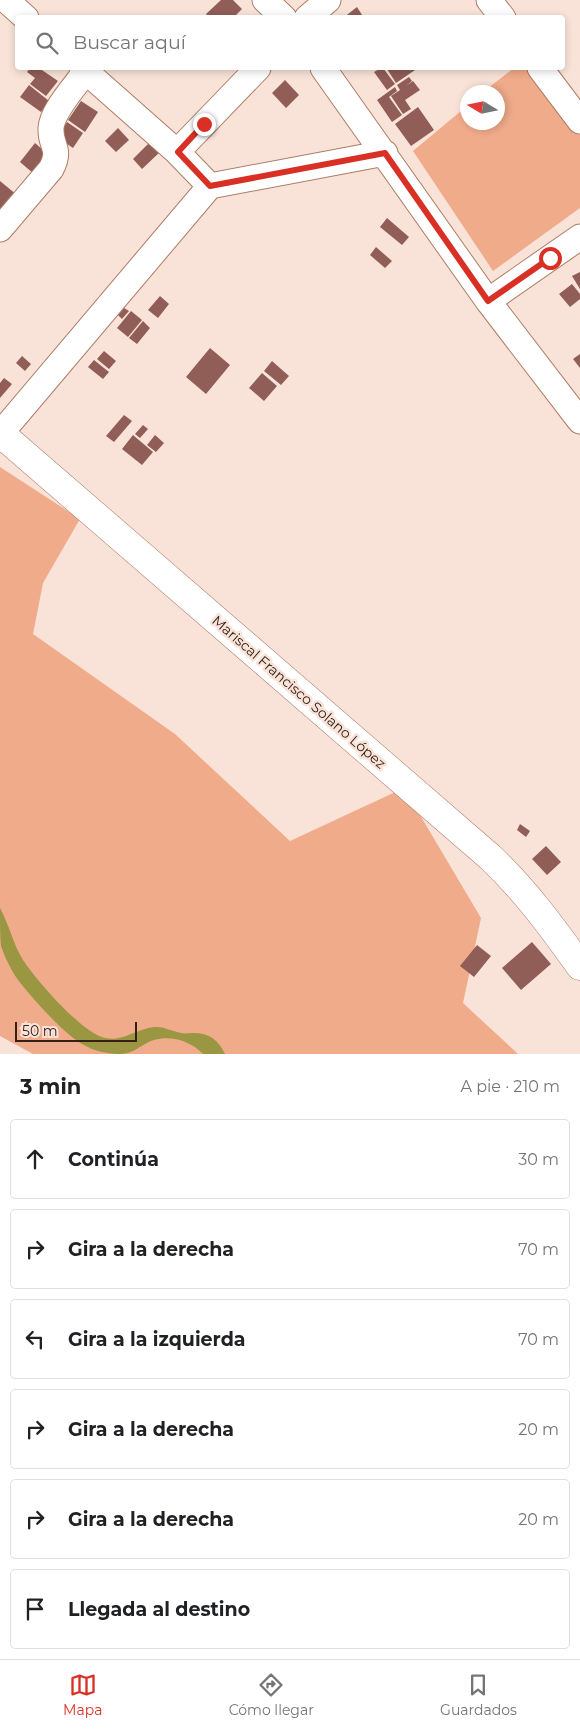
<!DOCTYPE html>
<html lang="es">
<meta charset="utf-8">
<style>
:root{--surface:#fff;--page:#f2f2f2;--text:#202124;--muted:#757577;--line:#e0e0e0;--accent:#d93025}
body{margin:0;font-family:Montserrat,sans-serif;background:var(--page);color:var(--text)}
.compass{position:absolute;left:460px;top:85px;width:45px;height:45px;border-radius:50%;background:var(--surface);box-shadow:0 2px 8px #0003;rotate:280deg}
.scale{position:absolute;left:15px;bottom:12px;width:122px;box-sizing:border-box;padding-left:5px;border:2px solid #332017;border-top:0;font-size:14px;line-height:18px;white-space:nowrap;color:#332017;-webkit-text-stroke:4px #f9e3d9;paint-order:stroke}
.stop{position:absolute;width:15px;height:15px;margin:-11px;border:4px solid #d93025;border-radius:50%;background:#fff}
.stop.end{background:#d93025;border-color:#fff;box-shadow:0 1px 5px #0008}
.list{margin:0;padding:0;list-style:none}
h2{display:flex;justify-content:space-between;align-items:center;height:65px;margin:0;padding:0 20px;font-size:21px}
h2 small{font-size:16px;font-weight:400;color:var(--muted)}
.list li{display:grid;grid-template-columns:32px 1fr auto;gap:15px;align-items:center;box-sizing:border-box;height:80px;margin:0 10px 10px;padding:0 10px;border:1px solid var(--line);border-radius:5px}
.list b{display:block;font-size:19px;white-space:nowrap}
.list em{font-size:16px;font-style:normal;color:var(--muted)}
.icon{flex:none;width:28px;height:28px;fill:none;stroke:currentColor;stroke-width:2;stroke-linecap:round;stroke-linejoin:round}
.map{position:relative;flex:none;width:580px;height:1054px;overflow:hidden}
.search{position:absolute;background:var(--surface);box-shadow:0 2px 8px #0003;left:15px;right:15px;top:15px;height:55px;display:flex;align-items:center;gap:12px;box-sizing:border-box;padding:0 18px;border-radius:5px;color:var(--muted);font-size:19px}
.sheet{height:605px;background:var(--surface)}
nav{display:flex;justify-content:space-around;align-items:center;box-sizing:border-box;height:70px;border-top:1px solid var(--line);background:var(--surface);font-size:14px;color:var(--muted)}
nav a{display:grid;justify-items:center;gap:2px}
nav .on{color:var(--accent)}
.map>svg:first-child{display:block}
.green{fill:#f0ab8a}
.water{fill:#9a9641}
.building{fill:#905d57}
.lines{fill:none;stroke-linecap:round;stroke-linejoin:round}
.minor-casing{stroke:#ad7d65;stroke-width:27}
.major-casing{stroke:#ad7d65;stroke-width:29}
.minor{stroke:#fff;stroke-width:25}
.major{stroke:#fff;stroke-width:28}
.route{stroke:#d93025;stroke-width:6}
.labels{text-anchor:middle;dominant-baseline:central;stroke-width:5;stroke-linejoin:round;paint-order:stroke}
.street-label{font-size:14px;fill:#332017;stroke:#f9e3d9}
</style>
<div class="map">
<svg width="580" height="1054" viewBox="0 0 580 1054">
<rect width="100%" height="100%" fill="#f9e3d9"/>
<path class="green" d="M514 68H542L580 126V208L493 271 413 151 467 106 468 122H498V92H483Z
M0 467 80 519 43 583 33 634 175 734 290 841 404 788 481 918 463 1003 518 1054H528H33L0 1036Z"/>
<path class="water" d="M0 908C9 924 13 944 23 960 36 980 82 1033 105 1038 122 1041 130 1033 145 1029 161 1024 166 1030 181 1033 185 1034 189 1033 193 1033 210 1033 218 1040 225 1054H203C191 1041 171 1035 154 1040 141 1044 135 1054 119 1054 104 1054 88 1049 76 1040 59 1028 28 994 16 977 10 968 4 955 1 946 0 935 0 919 0 908Z"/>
<path class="building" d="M221 0H233L242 9 233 18H209L206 14Z
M357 7 364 18H343Z
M30 68H39L58 81 46 96 30 84 35 78 27 72Z
M381 68H383L395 84 387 90 374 72Z
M389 68H418L396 83 387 69Z
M409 77 412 81 406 86 413 81 420 90 405 100 411 109 403 114 391 96 400 90 397 85Z
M285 80 299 95 286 108 272 93Z
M29 85 49 101 41 112 20 97Z
M395 87 397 91 389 97 402 115 392 122 377 100Z
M81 101 98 112 85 132 68 120Z
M418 107 434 130 411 146 395 124Z
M67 122 83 133 73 148 57 137Z
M118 128 129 140 116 152 105 141Z
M150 142 160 152 142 169 133 159Z
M35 143 50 156 34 174 20 162Z
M0 181 17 195 0 215Z
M387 218 409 237 402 245 380 227Z
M376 247 392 261 385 268 370 255Z
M580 272V289L572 276Z
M572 284 580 294V299L570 307 559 294Z
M160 296 169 304 158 318 148 310Z
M124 308 129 311 122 319 118 315Z
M131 311 142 320 128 337 117 328Z
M143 321 150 328 137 344 129 338Z
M210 348 230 365 206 394 186 377Z
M104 351 116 361 109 369 97 359Z
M580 354V368L573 359Z
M22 356 31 364 25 371 16 363Z
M94 360 109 372 103 379 88 367Z
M272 361 289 376 281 385 264 371Z
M262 373 277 386 264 401 249 388Z
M4 378 12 384 0 398V383Z
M124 415 132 421 114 442 106 436Z
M143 425 148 429 140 438 135 434Z
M133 435 153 452 142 465 122 449Z
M155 435 164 443 156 452 147 445Z
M520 824 530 831 526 837 517 830Z
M546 846 561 862 547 875 532 859Z
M532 942 551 964 521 990 502 968Z
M477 945 491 956 474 977 460 966Z"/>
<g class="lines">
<defs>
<path id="minor" d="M6 0 26 18
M265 0 284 18
M489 0 503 18
M307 18 328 0
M82 68 177 152 210 186
M323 68 488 301 580 421
M540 68 580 121
M177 152 258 68
M0 229 51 169C62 148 50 147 51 128 52 111 76 85 86 71
M488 301 580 237
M1 433 210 186 385 153"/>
<path id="major" d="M0 433 490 857C525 890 552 927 580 966"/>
</defs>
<use href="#minor" class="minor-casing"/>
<use href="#major" class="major-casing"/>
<use href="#minor" class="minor"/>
<use href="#major" class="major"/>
</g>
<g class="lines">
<path class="route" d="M204 124 178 152 210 186 385 153 488 301 550 258"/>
</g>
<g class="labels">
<g class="street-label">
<text transform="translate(299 692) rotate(41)">Mariscal Francisco Solano López</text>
</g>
</g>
</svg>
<svg class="compass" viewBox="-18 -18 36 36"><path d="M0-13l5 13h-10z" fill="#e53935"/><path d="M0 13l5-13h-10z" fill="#757577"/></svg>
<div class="scale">50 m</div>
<div class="stop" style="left:550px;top:258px"></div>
<div class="stop end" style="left:204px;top:124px"></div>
<div class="search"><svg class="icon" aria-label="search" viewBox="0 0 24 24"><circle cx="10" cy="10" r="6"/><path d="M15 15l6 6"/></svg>Buscar aquí</div>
</div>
<section class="sheet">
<h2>3 min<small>A pie · 210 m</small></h2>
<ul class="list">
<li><svg class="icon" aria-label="ahead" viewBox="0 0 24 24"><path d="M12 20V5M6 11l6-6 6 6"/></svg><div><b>Continúa</b></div><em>30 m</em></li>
<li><svg class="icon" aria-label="right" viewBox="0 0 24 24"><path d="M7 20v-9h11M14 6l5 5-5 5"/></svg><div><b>Gira a la derecha</b></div><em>70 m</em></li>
<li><svg class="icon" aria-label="left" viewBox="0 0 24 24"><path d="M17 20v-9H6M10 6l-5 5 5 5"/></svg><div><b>Gira a la izquierda</b></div><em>70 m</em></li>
<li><svg class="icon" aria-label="right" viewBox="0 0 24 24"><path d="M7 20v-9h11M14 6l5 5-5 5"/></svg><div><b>Gira a la derecha</b></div><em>20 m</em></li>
<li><svg class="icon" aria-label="right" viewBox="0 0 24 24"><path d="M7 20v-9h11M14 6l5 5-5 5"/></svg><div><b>Gira a la derecha</b></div><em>20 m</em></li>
<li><svg class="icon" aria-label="arrive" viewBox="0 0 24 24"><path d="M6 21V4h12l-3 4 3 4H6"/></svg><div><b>Llegada al destino</b></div></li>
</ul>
</section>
<nav>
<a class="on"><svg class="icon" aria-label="map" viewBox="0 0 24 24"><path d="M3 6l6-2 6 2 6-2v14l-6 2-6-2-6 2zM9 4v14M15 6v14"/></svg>Mapa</a>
<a><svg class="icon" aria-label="directions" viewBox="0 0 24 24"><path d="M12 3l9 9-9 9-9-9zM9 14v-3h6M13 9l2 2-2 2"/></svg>Cómo llegar</a>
<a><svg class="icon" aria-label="saved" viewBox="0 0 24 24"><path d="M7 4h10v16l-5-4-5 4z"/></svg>Guardados</a>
</nav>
